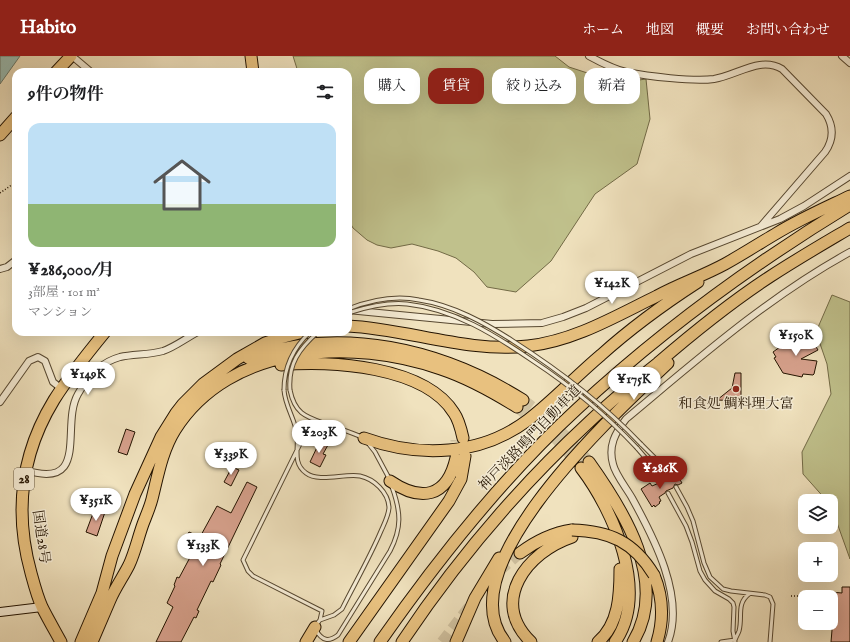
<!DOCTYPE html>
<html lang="ja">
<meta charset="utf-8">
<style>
:root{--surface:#fff;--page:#f2f2f2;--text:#202124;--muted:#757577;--accent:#8f2418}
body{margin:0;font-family:"IM FELL English","Noto Serif JP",serif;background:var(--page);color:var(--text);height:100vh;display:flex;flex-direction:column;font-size:15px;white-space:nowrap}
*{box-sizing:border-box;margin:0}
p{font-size:13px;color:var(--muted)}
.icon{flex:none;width:22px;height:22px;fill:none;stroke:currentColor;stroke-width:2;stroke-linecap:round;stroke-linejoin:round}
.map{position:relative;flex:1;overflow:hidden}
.details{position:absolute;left:12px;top:12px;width:340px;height:268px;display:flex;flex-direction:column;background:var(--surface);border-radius:12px;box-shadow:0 4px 16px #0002}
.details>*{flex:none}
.hud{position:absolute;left:364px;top:12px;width:380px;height:36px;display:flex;gap:8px}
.controls{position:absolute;left:798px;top:438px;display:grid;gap:8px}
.controls a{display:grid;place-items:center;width:40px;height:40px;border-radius:8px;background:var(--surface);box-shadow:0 4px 16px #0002;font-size:20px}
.price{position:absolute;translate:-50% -34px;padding:0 9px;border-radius:14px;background:#fff;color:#222;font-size:13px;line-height:26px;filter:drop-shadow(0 1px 2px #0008)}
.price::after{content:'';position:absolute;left:50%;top:24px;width:12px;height:9px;margin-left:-6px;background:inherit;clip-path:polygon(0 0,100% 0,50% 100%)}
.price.on{background:var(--accent);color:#fff}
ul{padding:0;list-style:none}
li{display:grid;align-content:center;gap:8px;height:212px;padding:0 16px}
li span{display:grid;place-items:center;height:124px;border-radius:12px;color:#555}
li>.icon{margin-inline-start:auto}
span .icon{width:72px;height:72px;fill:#fffc;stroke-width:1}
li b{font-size:17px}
h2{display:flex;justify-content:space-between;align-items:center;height:48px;padding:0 16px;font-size:17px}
.pill{padding:0 14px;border-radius:12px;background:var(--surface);box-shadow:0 4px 16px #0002;font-size:14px;line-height:36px}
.pill.on{background:var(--accent);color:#fff}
header{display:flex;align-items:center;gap:24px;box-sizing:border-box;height:56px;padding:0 20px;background:var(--accent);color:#fff}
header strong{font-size:19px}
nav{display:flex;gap:22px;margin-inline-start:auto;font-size:14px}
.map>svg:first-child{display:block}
.green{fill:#c0c18c;stroke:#726a46}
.water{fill:#9abdb3;stroke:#6a796b}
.building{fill:#d8a28e;stroke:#231300}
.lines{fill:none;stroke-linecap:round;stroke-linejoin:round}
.highway-tunnel{stroke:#d1c3a2;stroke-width:11;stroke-dasharray:11 5.5;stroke-linecap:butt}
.lane-casing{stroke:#564730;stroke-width:5}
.street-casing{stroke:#564730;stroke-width:8}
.secondary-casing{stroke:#231300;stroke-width:10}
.highway-casing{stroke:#231300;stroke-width:13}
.path{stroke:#231300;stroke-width:1.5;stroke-dasharray:1 2;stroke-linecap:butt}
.lane{stroke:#f5ecd5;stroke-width:3}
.street{stroke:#f5ecd5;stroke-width:6}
.secondary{stroke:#f5ecd5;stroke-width:8}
.highway{stroke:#e8c17f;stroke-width:11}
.lane-bridge-casing{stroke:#564730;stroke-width:5;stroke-linecap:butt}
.highway-bridge-casing{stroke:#231300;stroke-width:13;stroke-linecap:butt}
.lane-bridge{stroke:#f5ecd5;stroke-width:3}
.highway-bridge{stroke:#e8c17f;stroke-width:11}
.poi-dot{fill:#8f2418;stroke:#f5ecd5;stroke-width:1.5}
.labels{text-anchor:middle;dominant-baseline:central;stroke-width:3;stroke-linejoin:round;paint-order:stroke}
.shield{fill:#f5ecd5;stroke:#625440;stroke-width:1}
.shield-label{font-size:13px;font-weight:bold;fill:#231300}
.poi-label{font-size:14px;fill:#231300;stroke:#f5ecd5}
.street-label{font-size:14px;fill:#231300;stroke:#f5ecd5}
</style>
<header>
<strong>Habito</strong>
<nav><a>ホーム</a><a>地図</a><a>概要</a><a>お問い合わせ</a></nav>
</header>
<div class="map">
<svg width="850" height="586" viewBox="0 0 850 586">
<rect width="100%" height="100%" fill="#f0e2be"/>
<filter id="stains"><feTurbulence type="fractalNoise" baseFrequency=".005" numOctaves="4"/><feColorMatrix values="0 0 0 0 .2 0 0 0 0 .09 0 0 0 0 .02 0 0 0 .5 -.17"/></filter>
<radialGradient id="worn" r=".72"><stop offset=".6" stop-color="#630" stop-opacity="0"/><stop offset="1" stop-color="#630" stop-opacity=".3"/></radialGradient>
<path class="green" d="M293,0h262l14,11 49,16 28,-4 4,40 -13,45 -42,30 -44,67 -35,31 -29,-5 -13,-15 -18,-14 -18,-7 -26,-7 -21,4 -14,-3 -10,-5 -14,-12 -5,-9v-147h-50z
M832,239l18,7v257l-19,-53v-5h-4l-24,-27 -1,-22 29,-58 -4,-30 -11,-32z"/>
<path class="water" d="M0,0h20l-20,28z"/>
<path class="building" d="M808,278l10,16 -17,9 16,2 -3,13 -1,1 -10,-1 -1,3 -19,-4 -9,-15 2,-1 -3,-5 7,-5 -1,-2 14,-7 1,2 5,-3 2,3z
M735,317h6v28l-24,-1 15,-12z
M126,373l9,3 -8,23 -9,-3z
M320,385l8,4 -5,9 3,1 -6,12 -10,-5z
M232,411l7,3 -8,16 -7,-4z
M676,417l6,10 -4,2 -3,-1 -2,4 -7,3 -1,2 -6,4 2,4 -2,1 1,1 -5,4 -1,-2 -2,2 -11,-18 9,-6 2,3 7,-3 3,1 2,-4 3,-2 3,1 2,-4z
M247,426l10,5 -37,77 1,1 -8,17 -2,-1 -14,29 2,1 -3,7 -2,-1 -13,25h-25l17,-35 -6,-4 8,-17 -1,-1 3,-8 2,1 16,-30 -12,-6 6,-10 11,5 17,-31 14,7z
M95,452l10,4 -8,24 -11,-4z
M842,531h8v55h-19l3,-36h-3v-14l11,1z"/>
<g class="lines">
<path class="highway-tunnel" d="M523,344c25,18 46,38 66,62
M517,351l40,33 24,28
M456,402v-18
M499,515l21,-18
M442,586l27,-35"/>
<g class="lane-casing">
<path id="lane" d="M284,334c1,16 11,29 13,44 2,14 -5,29 9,39 13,10 39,0 54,3 14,3 28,16 29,31 0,8 -5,17 -8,24 -11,26 -26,52 -39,78l-8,6 -14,5 -4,5
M290,334c5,25 17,27 39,35
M368,387l7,9 15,28
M641,388l18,18 10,14
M637,392l12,14 12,19
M676,431l11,20 6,14 11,42 6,14 13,12 8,2 34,4 5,2 3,7 -3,38
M668,437l18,33 6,16 8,29 5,9 10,11 14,8 4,4 1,4 -1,24 2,11
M320,564l2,-9 -4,-2 -65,-33 -5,-5 -5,-11 59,-120c14,-25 38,-11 60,-3
M316,574c6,11 13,12 22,5l52,-84c12,-23 11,-39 2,-64
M735,584c1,-3 3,-6 4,-9 4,-14 -3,-27 10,-37
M721,586l14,-2"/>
</g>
<g class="street-casing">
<path id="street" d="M72,0l19,16
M589,0c11,6 24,13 37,16 21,4 67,10 88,7 24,-4 46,-23 68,-10l44,45c8,13 8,25 -1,38l-64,74
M842,0l8,7
M0,213l7,-2 9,-7
M348,254l144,14 50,-1 21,-6 23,-9 105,-54 89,-35 24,-13 46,-30
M0,346l29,-41 9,-4 7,4 8,21 9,7
M25,414c66,21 35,-45 53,-76 9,-16 23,-32 42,-37 14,-3 29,-2 43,-6 12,-4 23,-13 35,-19
M668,586c17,-45 -14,-104 -36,-144 -5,-9 -17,-24 -19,-34 -5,-18 2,-31 13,-45 72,-60 142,-122 224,-167"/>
</g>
<g class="secondary-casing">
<path id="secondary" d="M0,556l42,-5"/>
</g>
<g class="highway-casing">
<path id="highway" d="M251,0l2,16
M56,16l15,-16
M0,79l16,-18
M348,270c60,3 119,27 180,20 46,-5 88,-30 129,-50 22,-12 46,-20 68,-32 18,-10 35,-21 52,-31 23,-14 48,-25 73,-37
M248,302c93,-33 194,-9 275,42
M281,309c49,-5 144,1 173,48 5,7 7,16 9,25
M364,382c55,20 116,18 164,-18 26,-20 48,-44 73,-65 30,-27 63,-51 97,-73
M589,406c35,49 80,120 44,180
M581,412c32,42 69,124 34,174
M390,425c31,21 57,17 66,-23
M520,497c16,-12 32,-20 52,-23
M654,519c9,22 10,44 3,67
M61,586c-6,-11 -13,-23 -19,-35 -5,-11 -8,-23 -11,-34 -17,-61 -10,-119 23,-173 15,-24 33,-46 51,-68
M81,586l21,-49 10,-37 23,-62 26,-57 15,-24 7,-9 20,-20 34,-25 28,-16 15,-5 23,-6
M92,586c6,-14 12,-28 18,-42 5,-12 13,-23 19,-35 6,-13 9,-27 14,-41 3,-8 7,-17 9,-25 6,-24 10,-48 23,-69 55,-87 178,-92 266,-61 27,9 52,23 76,38
M306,586l9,-15
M349,586l100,-141 12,-22 4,-23
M380,586c58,-83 122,-164 197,-233 84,-78 176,-145 273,-204
M402,586c52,-78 117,-155 186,-219 22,-21 46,-41 70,-60 36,-31 73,-61 113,-87 26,-17 52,-32 79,-48
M456,586l19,-44 24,-40
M505,586c-60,-76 113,-231 163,-279
M531,586c-42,-41 -4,-90 41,-105
M598,586c21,-18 22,-47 22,-73"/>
</g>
<path class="path" d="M0,137l16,-11
M791,540h19"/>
<use href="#lane" class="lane"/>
<use href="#street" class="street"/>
<use href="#secondary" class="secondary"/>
<use href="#highway" class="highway"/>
<g class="lane-bridge-casing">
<path id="lane-bridge" d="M348,253c23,-9 47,-14 71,-9 34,5 66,23 94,41 47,30 90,63 128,103
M348,257c19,-6 39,-11 59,-9 47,5 88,31 126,57 38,25 73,54 104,87
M284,334c0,-23 9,-42 26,-58
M290,334c-2,-26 9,-41 28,-58"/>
</g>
<g class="highway-bridge-casing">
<path id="highway-bridge" d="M572,474c38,1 62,12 82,45"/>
</g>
<use href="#lane-bridge" class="lane-bridge"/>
<use href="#highway-bridge" class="highway-bridge"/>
</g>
<circle class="poi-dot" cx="736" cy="333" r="4"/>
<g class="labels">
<rect class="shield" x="14" y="412" width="20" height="22" rx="3"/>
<g class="shield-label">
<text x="24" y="423">28</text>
</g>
<g class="poi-label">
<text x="736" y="348">和食処 鯛料理大富</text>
</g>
<g class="street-label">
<text transform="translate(530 382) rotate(-46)">神戸淡路鳴門自動車道</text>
<text transform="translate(41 481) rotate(82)">国道28号</text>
</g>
</g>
<rect width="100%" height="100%" filter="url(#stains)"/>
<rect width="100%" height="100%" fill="url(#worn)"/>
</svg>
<div class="controls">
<a><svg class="icon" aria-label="layers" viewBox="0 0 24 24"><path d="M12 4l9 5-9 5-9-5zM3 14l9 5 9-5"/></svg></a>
<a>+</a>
<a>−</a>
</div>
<b class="price" style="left:612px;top:249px">¥142K</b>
<b class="price" style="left:796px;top:301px">¥150K</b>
<b class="price" style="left:88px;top:340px">¥149K</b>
<b class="price" style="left:634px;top:345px">¥175K</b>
<b class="price" style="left:319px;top:398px">¥203K</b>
<b class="price" style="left:231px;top:420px">¥339K</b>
<b class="price on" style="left:660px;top:434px">¥286K</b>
<b class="price" style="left:96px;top:466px">¥351K</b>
<b class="price" style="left:203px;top:511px">¥133K</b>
<div class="hud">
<a class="pill">購入</a>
<a class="pill on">賃貸</a>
<a class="pill">絞り込み</a>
<a class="pill">新着</a>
</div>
<section class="details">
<h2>9件の物件<svg class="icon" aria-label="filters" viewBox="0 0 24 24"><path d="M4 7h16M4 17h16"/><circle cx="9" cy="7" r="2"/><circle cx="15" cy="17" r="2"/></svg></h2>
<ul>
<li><span style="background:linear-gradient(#bfe0f5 65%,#8fb573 0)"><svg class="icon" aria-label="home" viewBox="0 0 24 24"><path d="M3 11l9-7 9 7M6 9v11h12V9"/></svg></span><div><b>¥286,000/月</b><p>3部屋 · 101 m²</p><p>マンション</p></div></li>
</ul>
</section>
</div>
